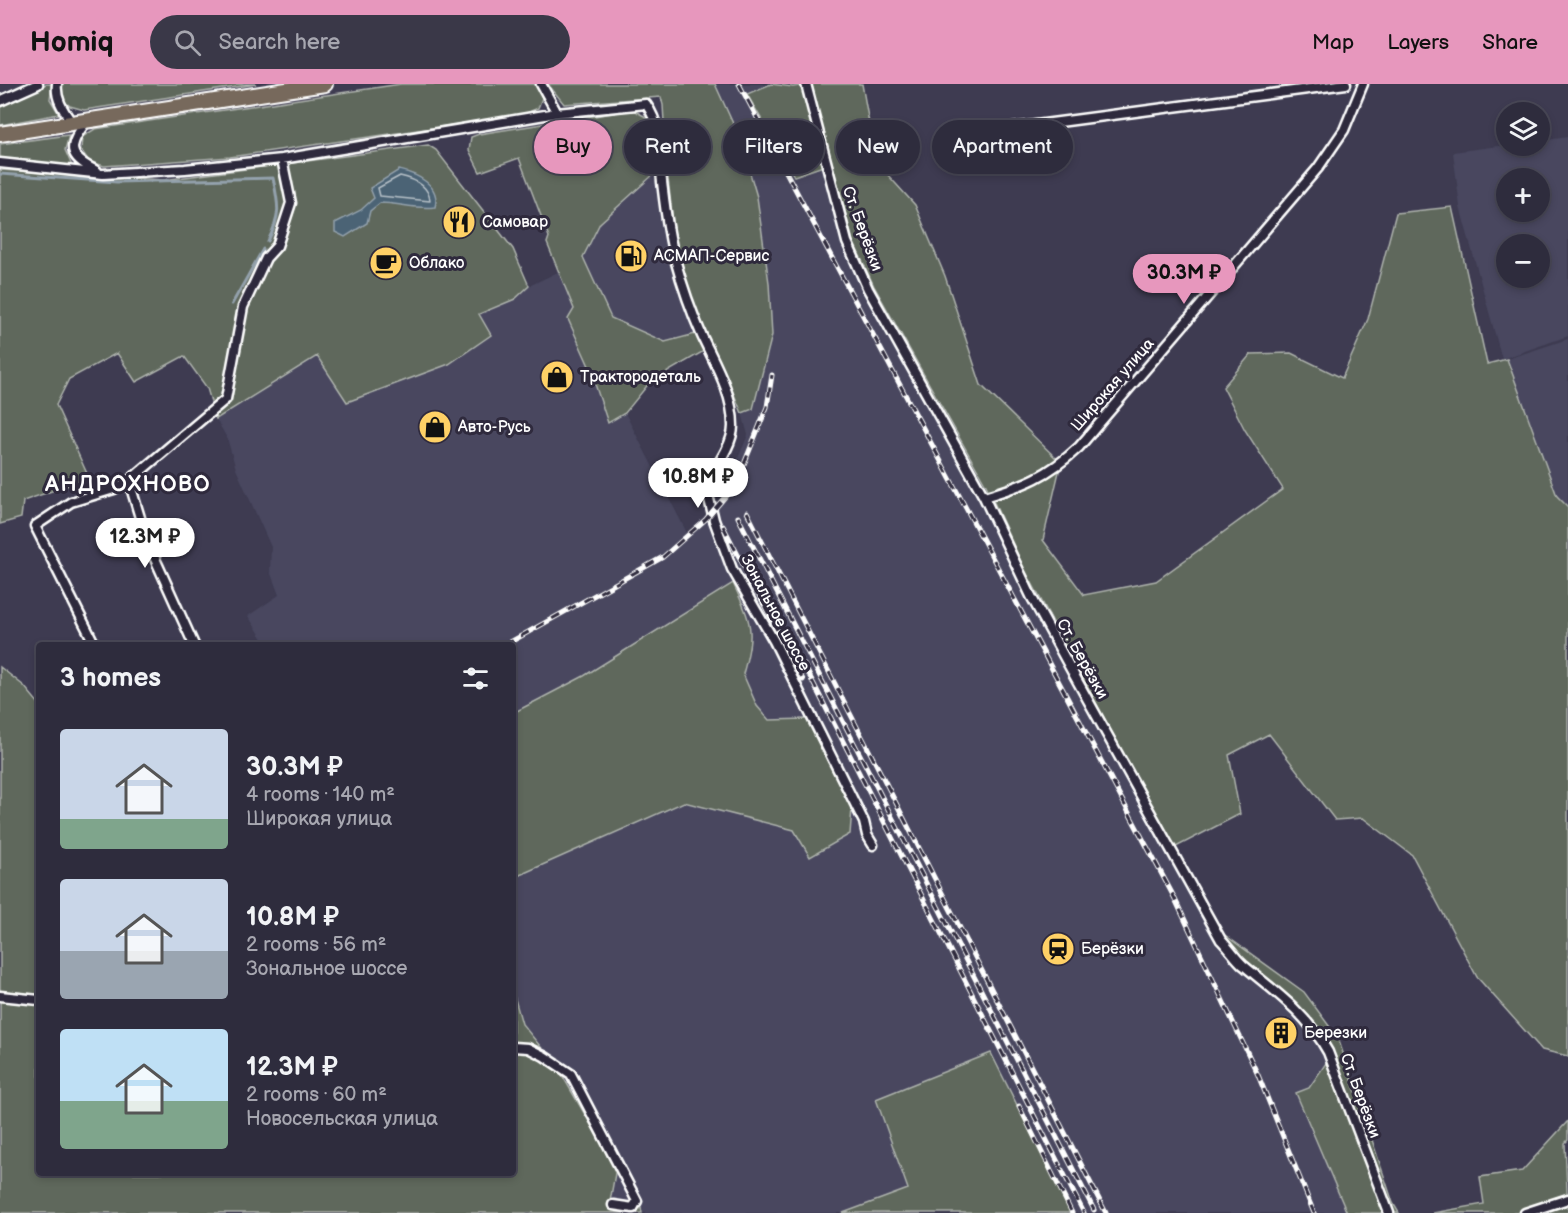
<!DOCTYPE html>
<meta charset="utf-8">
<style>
:root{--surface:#2e2c3d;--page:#3a3848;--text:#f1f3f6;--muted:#a7a7b0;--line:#494857;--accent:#e797bd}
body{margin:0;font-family:"Balsamiq Sans",sans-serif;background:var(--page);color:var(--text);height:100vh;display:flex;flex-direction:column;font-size:22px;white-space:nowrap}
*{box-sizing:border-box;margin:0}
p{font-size:20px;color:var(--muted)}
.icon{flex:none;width:33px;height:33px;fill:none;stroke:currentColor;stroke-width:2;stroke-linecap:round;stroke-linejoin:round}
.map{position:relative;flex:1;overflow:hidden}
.sheet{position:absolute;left:36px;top:558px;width:480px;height:534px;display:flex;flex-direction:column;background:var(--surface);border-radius:6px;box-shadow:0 3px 9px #0003,0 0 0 2px var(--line)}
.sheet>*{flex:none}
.hud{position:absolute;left:534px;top:36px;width:570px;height:54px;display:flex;gap:12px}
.fabs{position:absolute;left:1496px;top:18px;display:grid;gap:12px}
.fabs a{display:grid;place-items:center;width:54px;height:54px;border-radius:50%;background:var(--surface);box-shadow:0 3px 9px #0003,0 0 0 2px var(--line);font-size:30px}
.price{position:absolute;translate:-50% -51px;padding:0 14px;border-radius:21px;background:#fff;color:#222;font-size:20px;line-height:39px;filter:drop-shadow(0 2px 3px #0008)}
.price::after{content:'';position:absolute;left:50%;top:36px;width:18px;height:14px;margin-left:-9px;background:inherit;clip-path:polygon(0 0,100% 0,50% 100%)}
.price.on{background:var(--accent);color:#111}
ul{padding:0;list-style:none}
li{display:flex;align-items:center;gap:18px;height:150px;padding:0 24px}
li span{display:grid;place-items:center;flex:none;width:168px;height:120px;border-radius:6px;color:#555}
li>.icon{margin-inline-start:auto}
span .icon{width:72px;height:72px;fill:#fffc;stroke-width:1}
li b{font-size:26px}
h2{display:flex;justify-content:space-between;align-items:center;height:72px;padding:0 24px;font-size:26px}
.chip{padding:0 21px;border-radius:27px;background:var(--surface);box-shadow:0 3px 9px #0003,0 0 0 2px var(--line);font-size:21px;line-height:54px}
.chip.on{background:var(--accent);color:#111}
header{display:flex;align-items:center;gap:36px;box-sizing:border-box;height:84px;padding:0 30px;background:var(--accent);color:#111}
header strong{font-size:28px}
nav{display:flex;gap:33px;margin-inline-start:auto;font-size:21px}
.search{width:420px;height:54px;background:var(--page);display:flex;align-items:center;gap:15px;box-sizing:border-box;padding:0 21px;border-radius:33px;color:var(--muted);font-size:22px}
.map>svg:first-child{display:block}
.built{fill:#48475f;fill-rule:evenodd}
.green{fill:#5e675b;stroke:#aeb3ad;stroke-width:1.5}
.water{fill:#4b6375;stroke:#93a1ac;stroke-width:1.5}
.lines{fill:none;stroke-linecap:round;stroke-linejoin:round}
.shore{stroke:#b7c1c8;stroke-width:1.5}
.stream{stroke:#93a1ac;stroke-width:3}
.minor-casing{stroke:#fff;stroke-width:13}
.trunk-casing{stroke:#fff;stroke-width:18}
.minor{stroke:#2f2a3d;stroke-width:8}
.trunk{stroke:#77695c;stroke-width:14}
.rail-casing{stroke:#fff;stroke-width:5}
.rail{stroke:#2f2a3d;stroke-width:3;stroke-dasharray:9;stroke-linecap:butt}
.labels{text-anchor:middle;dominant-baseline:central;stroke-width:6;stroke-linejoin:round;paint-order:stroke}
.poi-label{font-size:16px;fill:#fff;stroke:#2f2a3d;text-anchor:start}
.street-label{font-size:16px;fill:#fff;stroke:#2f2a3d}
.district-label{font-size:22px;font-weight:bold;letter-spacing:1.5px;fill:#fff;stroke:#2f2a3d}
</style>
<header>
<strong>Homiq</strong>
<div class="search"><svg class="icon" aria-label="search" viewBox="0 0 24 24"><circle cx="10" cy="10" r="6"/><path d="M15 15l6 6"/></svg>Search here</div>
<nav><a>Map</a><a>Layers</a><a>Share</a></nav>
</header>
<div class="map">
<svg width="1568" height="1129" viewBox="0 0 1568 1129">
<rect width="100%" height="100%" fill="#3e3b51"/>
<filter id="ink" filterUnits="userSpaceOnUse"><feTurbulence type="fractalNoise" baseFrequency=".0167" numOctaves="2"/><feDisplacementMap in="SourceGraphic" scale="12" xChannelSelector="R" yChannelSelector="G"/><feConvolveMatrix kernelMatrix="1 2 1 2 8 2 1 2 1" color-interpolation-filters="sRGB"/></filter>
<g filter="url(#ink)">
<path class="built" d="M715,0h48l2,2 -18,9 69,75 16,-8 21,79 21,45 112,199 188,363 48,85 21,27 50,40 18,19 22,35 -24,34 -13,5 51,120h-276l-80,-160 -115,46 32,90 -65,24h-201l-1,-5h-32l-51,-140 -36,-44 -9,-32v-114l171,-76 110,28 56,4 2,-26 -46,-89 -37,1 -12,-14 -14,-32 7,-25 -166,27 -71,37v-68h-246l-19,-29 31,-21 -9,-24 1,-24 -35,-78 -9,-31 -11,-19 102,-63 96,20 35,-12 30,-50 36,-15 14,-13 29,-14 16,37 -6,10 21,47 19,56 17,-9 62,120 27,-25 7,-10 27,-63 -6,-22 11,-4 19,-74 -3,-50 -12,-88 -17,-58z
M1568,53v199l-66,23 -42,-152 -7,-55 53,-7 33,1v-5zM1539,94v34h-33v-34zM1506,160h33v34h-33z
M667,86l10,86 26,76 -38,10 -54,-24 -28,-61 17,-34 54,-49z
M1568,255v168l-11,-11 -50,-137z"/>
<path class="green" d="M46,0h6l-2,15 9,15 -59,11v-18z
M62,0h194l-172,26 -14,-4 -8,-7z
M401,0h136l5,14 -4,10 -16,7 -292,42 -126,9 -15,-5 -8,-11 1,-13 13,-8z
M548,0h167l25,55 17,58 12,86 3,52 -19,74 -11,4 -15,-35 -18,-30 -59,34 -25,31 -17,10 -19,-57 -21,-47 6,-10 -27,-66 2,-6 -30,-79 -39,14 -11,-22 2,-13 8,-3 154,-24 13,7 8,57 -54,49 -17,34 28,61 54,24 38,-10 -26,-76 -10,-86 -4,-65 -2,-8 -97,7z
M771,0l22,3 18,-3h51l14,78 39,43 30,71 36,109 80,78 -18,77 41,55 72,-14 127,-92 -38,-59 -22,-43 28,-33 40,-1 51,25 26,-59 28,-106 56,-6 35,157 20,-5 50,137 11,11v549l-26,-6 -65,-73 -65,-122 -49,-37 -28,2 -66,-86 -40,21 11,59 -66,34 -150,-280 -38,-83 -112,-199 -21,-45 -21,-78 -38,13 -47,-82z
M69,51l-4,15 7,16 -72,-6v-16z
M428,61l8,5 77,99 16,37 -14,13 -36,15 12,21 -42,29 -102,38 -30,-46 -101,63 -9,-31 -23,-32 -48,26 -19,-29 -48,26 -13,26 33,73 -66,23 -2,17 -21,6v-354l163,10z
M733,499c19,41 22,47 10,91l14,32 12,14 37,-1 46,89 -2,26 -40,23 -16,-27 -110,-28 -171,76v-165l71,-37z
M0,583l24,19 15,18v469h474v-181l9,32 36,44 58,100 -7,39 32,1 1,5h-642z
M1222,849l82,59 34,46 55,165 6,10h-52l-51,-120 13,-5 24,-35 -22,-34 -17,-19 -51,-40z
M991,969l80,160h-228l65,-24 -32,-90z
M1568,1037v19l-3,3 3,70h-135l51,-9 -4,-27 42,-6z"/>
<path class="water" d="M399,86c18,4 42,15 36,37 -18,3 -37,-4 -55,-4l-10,8 -3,12 -22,14 -10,-5v-9l26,-13 13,-12 -4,-10z"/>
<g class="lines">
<path class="shore" d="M400,92c14,3 29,10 30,25l-50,-5 -2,-8z"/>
<path class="stream" d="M0,90l117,8 156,-4c6,28 8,37 -5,63
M232,220l31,-55"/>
<g class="minor-casing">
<path id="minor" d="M57,0c-2,15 7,27 15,39
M541,0l16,29
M806,0l41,158 21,47 116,208 47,99 43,79 147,265c8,8 14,18 22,25 33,27 64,49 85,87l61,161
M0,17l38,-17
M87,37c-20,25 -20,36 10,50
M946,53l400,-53
M0,79l103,11 82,-5 97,-10 275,-46 89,-9c17,24 13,51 16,78 3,25 6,53 13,77 7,26 16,52 27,77 13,28 31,58 31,90 0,18 -17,42 -28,56l9,38 18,49 42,72 90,181 3,13 6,10
M129,397l18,60 47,104
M984,413c41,-12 64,-21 95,-50l239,-279 26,-38 19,-46
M95,561l-60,-119 36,-24 43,-13 15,-8 97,-82 17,-92 23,-49 11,-12 14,-43 -9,-44
M0,912l39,4
M513,963l15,1 16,8 27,18 66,127 -4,7 -20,-3
M1525,1129l43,-14"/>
</g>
<g class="trunk-casing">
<path id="trunk" d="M0,50l325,-50"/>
</g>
<use href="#minor" class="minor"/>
<use href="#trunk" class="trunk"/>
<g class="rail-casing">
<path id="rail" d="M739,0l435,813 84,178 56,138
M747,428l359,701
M738,433l356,693
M723,442l80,154
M505,561l158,-88 43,-38 30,-35 31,-77 5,-32
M804,581l280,548
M1019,1022l53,107"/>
</g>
<use href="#rail" class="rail"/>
</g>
</g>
<defs>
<g id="restaurant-disc" transform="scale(1.725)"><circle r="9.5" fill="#ffd166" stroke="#2f2a3d"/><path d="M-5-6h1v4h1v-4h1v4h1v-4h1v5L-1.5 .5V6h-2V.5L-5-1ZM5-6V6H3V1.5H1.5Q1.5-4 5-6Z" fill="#111"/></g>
<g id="fuel-disc" transform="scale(1.725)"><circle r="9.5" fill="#ffd166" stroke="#2f2a3d"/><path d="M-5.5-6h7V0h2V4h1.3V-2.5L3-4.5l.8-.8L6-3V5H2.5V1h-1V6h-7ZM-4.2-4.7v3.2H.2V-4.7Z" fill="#111"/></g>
<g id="cafe-disc" transform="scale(1.725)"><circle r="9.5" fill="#ffd166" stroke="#2f2a3d"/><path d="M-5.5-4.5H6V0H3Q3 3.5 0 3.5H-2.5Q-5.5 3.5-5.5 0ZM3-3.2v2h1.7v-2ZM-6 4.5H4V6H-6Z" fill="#111"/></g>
<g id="shop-disc" transform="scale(1.725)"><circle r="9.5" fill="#ffd166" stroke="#2f2a3d"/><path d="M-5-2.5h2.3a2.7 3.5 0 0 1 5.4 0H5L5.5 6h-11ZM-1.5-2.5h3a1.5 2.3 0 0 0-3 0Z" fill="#111"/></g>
<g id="station-disc" transform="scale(1.725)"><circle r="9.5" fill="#ffd166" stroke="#2f2a3d"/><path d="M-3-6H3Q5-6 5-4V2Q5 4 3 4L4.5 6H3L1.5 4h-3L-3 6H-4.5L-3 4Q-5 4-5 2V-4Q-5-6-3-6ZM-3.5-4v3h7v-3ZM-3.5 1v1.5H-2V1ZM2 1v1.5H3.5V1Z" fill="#111"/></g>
<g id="building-disc" transform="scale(1.725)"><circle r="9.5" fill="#ffd166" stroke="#2f2a3d"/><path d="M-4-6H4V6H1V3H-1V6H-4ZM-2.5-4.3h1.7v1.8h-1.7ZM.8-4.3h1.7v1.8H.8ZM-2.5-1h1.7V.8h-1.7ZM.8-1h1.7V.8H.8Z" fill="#111"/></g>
</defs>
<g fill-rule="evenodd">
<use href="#restaurant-disc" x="459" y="138"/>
<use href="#fuel-disc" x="631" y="172"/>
<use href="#cafe-disc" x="386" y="179"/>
<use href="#shop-disc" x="557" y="293"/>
<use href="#shop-disc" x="435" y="343"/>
<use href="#station-disc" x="1058" y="865"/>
<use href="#building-disc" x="1281" y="949"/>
</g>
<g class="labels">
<g class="poi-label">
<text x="482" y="138">Самовар</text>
<text x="654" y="172">АСМАП-Сервис</text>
<text x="409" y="179">Облако</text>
<text x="580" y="293">Трактородеталь</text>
<text x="458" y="343">Авто-Русь</text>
<text x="1081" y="865">Берёзки</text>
<text x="1304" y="949">Березки</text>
</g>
<g class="street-label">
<text transform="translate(862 145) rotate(70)">Ст. Берёзки</text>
<text transform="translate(1113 301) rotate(-49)">Широкая улица</text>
<text transform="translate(775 529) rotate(62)">Зональное шоссе</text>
<text transform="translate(1082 575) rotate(61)">Ст. Берёзки</text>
<text transform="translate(1360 1012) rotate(70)">Ст. Берёзки</text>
</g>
<g class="district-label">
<text x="128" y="400">АНДРОХНОВО</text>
</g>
</g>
</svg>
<div class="fabs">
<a><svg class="icon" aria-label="layers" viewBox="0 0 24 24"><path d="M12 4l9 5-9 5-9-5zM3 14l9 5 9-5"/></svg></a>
<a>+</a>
<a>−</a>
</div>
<b class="price on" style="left:1184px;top:221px">30.3M ₽</b>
<b class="price" style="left:698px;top:425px">10.8M ₽</b>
<b class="price" style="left:145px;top:485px">12.3M ₽</b>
<div class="hud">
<a class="chip on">Buy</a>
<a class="chip">Rent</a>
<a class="chip">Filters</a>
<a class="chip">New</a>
<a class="chip">Apartment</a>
</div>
<section class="sheet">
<h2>3 homes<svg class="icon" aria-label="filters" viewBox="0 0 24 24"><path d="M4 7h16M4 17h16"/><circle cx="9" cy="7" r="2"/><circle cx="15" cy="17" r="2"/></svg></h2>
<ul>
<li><span style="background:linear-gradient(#c9d6e8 75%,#7fa58c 0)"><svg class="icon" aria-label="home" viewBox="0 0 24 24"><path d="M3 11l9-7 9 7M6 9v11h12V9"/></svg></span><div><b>30.3M ₽</b><p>4 rooms · 140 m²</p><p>Широкая улица</p></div></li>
<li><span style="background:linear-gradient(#c9d6e8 60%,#9aa5b1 0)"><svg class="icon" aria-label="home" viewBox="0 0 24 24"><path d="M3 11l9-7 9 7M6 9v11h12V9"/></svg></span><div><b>10.8M ₽</b><p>2 rooms · 56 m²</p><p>Зональное шоссе</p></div></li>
<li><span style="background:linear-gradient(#bfe0f5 60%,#7fa58c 0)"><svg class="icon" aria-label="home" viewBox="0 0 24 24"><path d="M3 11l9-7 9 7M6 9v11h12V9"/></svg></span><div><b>12.3M ₽</b><p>2 rooms · 60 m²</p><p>Новосельская улица</p></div></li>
</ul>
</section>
</div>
